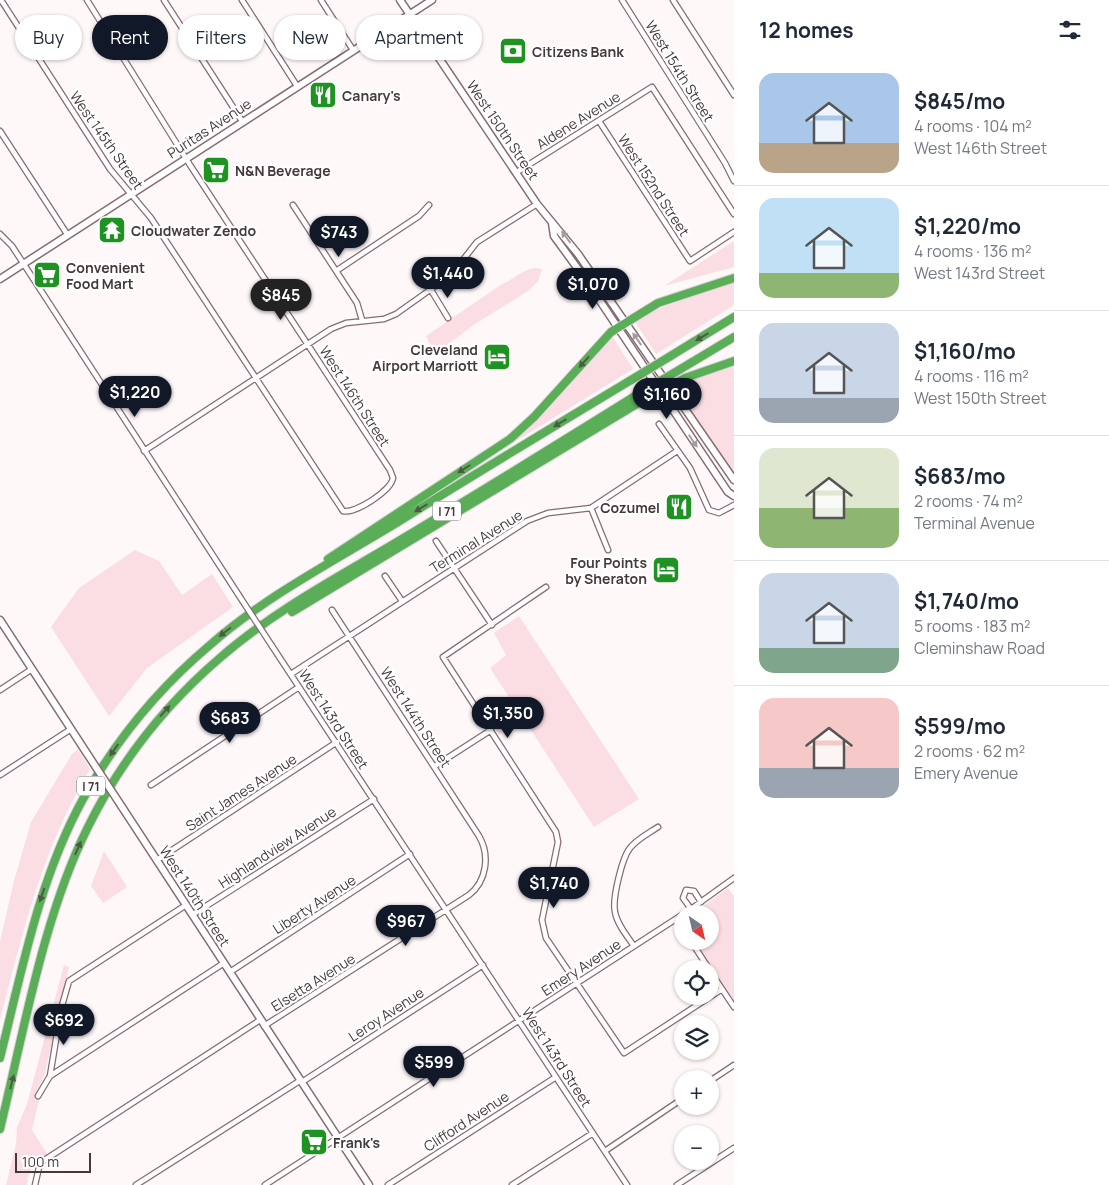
<!DOCTYPE html>
<meta charset="utf-8">
<style>
:root{--surface:#fff;--page:#f2f2f3;--text:#1f2937;--muted:#747a83;--line:#e0e1e3;--accent:#111827}
body{margin:0;font-family:Manrope,sans-serif;background:var(--page);color:var(--text);height:100vh;display:flex;flex-direction:column;font-size:19px;white-space:nowrap}
*{box-sizing:border-box;margin:0}
p{font-size:16px;color:var(--muted)}
.icon{flex:none;width:28px;height:28px;fill:none;stroke:currentColor;stroke-width:2;stroke-linecap:round;stroke-linejoin:round}
.map{position:relative;flex:1;overflow:hidden}
.details{display:flex;flex-direction:column;background:var(--surface);width:375px}
.details>*{flex:none}
.banner{position:absolute;left:15px;top:15px;width:475px;height:45px;display:flex;gap:10px}
.needle{width:32px;rotate:146deg}
.fabs{position:absolute;left:674px;top:905px;display:grid;gap:10px}
.fabs a{display:grid;place-items:center;width:45px;height:45px;border-radius:50%;background:var(--surface);box-shadow:0 1px 4px #0004;font-size:25px}
.scale{position:absolute;left:15px;bottom:12px;width:76px;box-sizing:border-box;padding-left:5px;border:2px solid #44393b;border-top:0;font-size:14px;line-height:18px;white-space:nowrap;color:#44393b;-webkit-text-stroke:4px #fff;paint-order:stroke}
.price{position:absolute;translate:-50% -42px;padding:0 11px;border-radius:18px;background:var(--accent);color:#fff;font-size:16px;line-height:32px;filter:drop-shadow(0 1px 2px #0008)}
.price::after{content:'';position:absolute;left:50%;top:30px;width:15px;height:11px;margin-left:-8px;background:inherit;clip-path:polygon(0 0,100% 0,50% 100%)}
.price.selected{background:#222;color:#fff}
ul{padding:0;list-style:none}
li{display:flex;align-items:center;gap:15px;height:125px;padding:0 25px}
li+li{border-top:1px solid var(--line)}
li span{display:grid;place-items:center;flex:none;width:140px;height:100px;border-radius:15px;color:#555}
li>.icon{margin-inline-start:auto}
span .icon{width:60px;height:60px;fill:#fffc;stroke-width:1}
li b{font-size:21px}
h2{display:flex;justify-content:space-between;align-items:center;height:60px;padding:0 25px;font-size:21px}
.chip{padding:0 18px;border-radius:22px;background:var(--surface);box-shadow:0 1px 4px #0004;font-size:18px;line-height:45px}
.chip.selected{background:var(--accent);color:#fff}
main{display:flex;flex:1;min-height:0}
.map>svg:first-child{display:block}
.green{fill:#fadee4}
.lines{fill:none;stroke-linecap:round;stroke-linejoin:round}
.street-casing{stroke:#866c72;stroke-width:7}
.secondary-casing{stroke:#866c72;stroke-width:9}
.highway-casing{stroke:#d6d3d4;stroke-width:10}
.street{stroke:#fff;stroke-width:4.5}
.secondary{stroke:#fff;stroke-width:6}
.highway{stroke:#5bae58;stroke-width:8}
.street-bridge-casing{stroke:#866c72;stroke-width:7;stroke-linecap:butt}
.secondary-bridge-casing{stroke:#866c72;stroke-width:9;stroke-linecap:butt}
.highway-bridge-casing{stroke:#d6d3d4;stroke-width:10;stroke-linecap:butt}
.street-bridge{stroke:#fff;stroke-width:4.5}
.secondary-bridge{stroke:#fff;stroke-width:6}
.highway-bridge{stroke:#5bae58;stroke-width:8}
.oneway{fill:#a29c9d}
.oneway2{fill:#4b5c44}
.labels{text-anchor:middle;dominant-baseline:central;stroke-width:4.5;stroke-linejoin:round;paint-order:stroke}
.shield{fill:#fff;stroke:#7c7476;stroke-width:1}
.shield-label{font-size:12px;font-weight:bold;fill:#44393b}
.poi-label{font-size:14px;font-weight:bold;fill:#44393b;stroke:#fff;text-anchor:start}
.street-label{font-size:14px;fill:#44393b;stroke:#fff}
</style>
<main>
<div class="map">
<svg width="734" height="1185" viewBox="0 0 734 1185">
<rect width="100%" height="100%" fill="#fef8f9"/>
<path class="green" d="M734,241v26l-70,19z
M535,268l7,1 -4,12 -10,10 -53,33 -32,24 -7,-1 -7,-4 -3,-7 76,-52c12,-5 20,-14 33,-16z
M734,282v23l-78,49 -21,-32 17,-11z
M612,336l21,33 -122,75 -1,-2z
M734,364v112l-59,-88 17,-9z
M135,550l24,11 23,34 30,-21 21,33 -86,61 -38,48 -58,-89 28,-39z
M519,616l120,183 -45,28 -69,-106 -26,14 -9,-14 24,-16 -24,-37 16,-13 -12,-22z
M78,749l12,20c-48,80 -67,162 -90,251v-79l14,-60 17,-59 41,-68z
M104,851l23,36 -24,16 -12,-17z
M728,888l6,8v105l-39,-60h15v-27h-18z
M64,965l5,2 -24,106 -11,24 5,3 -7,30 16,25c-14,9 -19,14 -21,30h-21l10,-41 1,-17 10,-23z"/>
<g class="lines">
<g class="street-casing">
<path id="street" d="M1,0l109,169 41,49 192,293c12,3 48,-20 50,-33l-3,-8 -200,-305 -103,-165
M164,0l78,121
M242,0l55,86
M321,0l32,50
M622,0l103,163 9,18
M673,0l61,95
M599,121l91,140 44,-29
M0,131l67,103
M517,172l135,-85 82,127
M293,205l64,98 5,17
M0,234l12,12 226,348
M336,271l83,-55 10,-11
M431,290l17,28
M659,424l31,44 19,42 10,3 15,-8
M144,451l187,-122 15,-6 38,-4 12,-5 55,-39 26,-33 60,-38
M591,508l17,42
M436,541l56,84
M385,576l17,25
M546,587l-103,70 113,175 2,10 -16,78 4,18 78,115 98,-64
M272,646l355,539
M291,674l236,-153 21,-8 43,-5 86,-57
M0,690l32,-21
M435,766l56,-36
M0,775l71,-46
M151,785l148,-98
M157,860l180,-118
M691,909l-8,-11 3,-8 8,1 7,11
M684,914l50,-36
M192,915l182,-116
M677,919l5,9
M691,941l18,28
M634,946c-7,-10 -17,-22 -19,-34 -3,-13 7,-54 15,-64 7,-9 19,-15 28,-21
M710,971l24,36
M230,972l180,-118
M264,1026l205,-131c18,-14 21,-40 10,-59l-147,-226
M50,1076l174,-113
M710,1081l24,-16
M302,1082l181,-117
M38,1096l12,-20 11,-67 8,-28 117,-76
M605,1151l77,-52
M35,1185l5,-22 220,-143
M136,1185l165,-105
M265,1185l417,-270
M388,1185l168,-108
M512,1185l81,-52
M677,1185l57,-37"/>
</g>
<g class="secondary-casing">
<path id="secondary" d="M400,0l137,204 41,50 156,226
M552,223l2,13 32,44 142,212 6,4
M0,279l432,-279
M0,620l86,132
M122,807l247,378"/>
</g>
<g class="highway-casing">
<path id="highway" d="M669,357l65,-40
M679,370l55,-33
M685,378l49,-17
M328,559l182,-120 24,-22 77,-85 47,-29 76,-25
M292,612l353,-213
M0,1058c22,-88 39,-179 83,-259 33,-59 76,-111 127,-154 56,-49 124,-84 188,-123 77,-48 155,-95 233,-142
M0,1129c24,-98 43,-212 88,-302 32,-65 78,-123 133,-170 55,-48 123,-83 186,-121 78,-47 156,-95 233,-143"/>
</g>
<use href="#street" class="street"/>
<use href="#secondary" class="secondary"/>
<use href="#highway" class="highway"/>
<g class="street-bridge-casing">
<path id="street-bridge" d="M238,594l34,52"/>
</g>
<g class="secondary-bridge-casing">
<path id="secondary-bridge" d="M86,752l36,55"/>
</g>
<g class="highway-bridge-casing">
<path id="highway-bridge" d="M631,380l38,-23
M640,393l39,-23
M645,399l40,-21"/>
</g>
<use href="#street-bridge" class="street-bridge"/>
<use href="#secondary-bridge" class="secondary-bridge"/>
<use href="#highway-bridge" class="highway-bridge"/>
</g>
<defs><path id="oneway-solid" d="M-6-.8H1V-3.2L6.5 0L1 3.2V.8H-6Z" transform="scale(1.25)"/></defs>
<g class="oneway">
<use href="#oneway-solid" transform="translate(566 237) rotate(-127)"/>
<use href="#oneway-solid" transform="translate(637 339) rotate(-125)"/>
<use href="#oneway-solid" transform="translate(693 441) rotate(56)"/>
</g>
<g class="oneway2">
<use href="#oneway-solid" transform="translate(702 337) rotate(149)"/>
<use href="#oneway-solid" transform="translate(584 362) rotate(132)"/>
<use href="#oneway-solid" transform="translate(560 423) rotate(149)"/>
<use href="#oneway-solid" transform="translate(464 469) rotate(148)"/>
<use href="#oneway-solid" transform="translate(421 508) rotate(149)"/>
<use href="#oneway-solid" transform="translate(225 632) rotate(143)"/>
<use href="#oneway-solid" transform="translate(165 711) rotate(-48)"/>
<use href="#oneway-solid" transform="translate(114 750) rotate(125)"/>
<use href="#oneway-solid" transform="translate(78 848) rotate(-66)"/>
<use href="#oneway-solid" transform="translate(42 895) rotate(109)"/>
<use href="#oneway-solid" transform="translate(12 1082) rotate(-76)"/>
</g>
<defs>
<g id="bank-square" transform="scale(1.4375)"><rect x="-9" y="-9" width="18" height="18" rx="4" fill="#1e9321" stroke="#fff"/><path d="M-6-4H6V4H-6ZM0-2.3a2.3 2.3 0 1 0 0 4.6a2.3 2.3 0 1 0 0-4.6Z" fill="#fff"/></g>
<g id="restaurant-square" transform="scale(1.4375)"><rect x="-9" y="-9" width="18" height="18" rx="4" fill="#1e9321" stroke="#fff"/><path d="M-5-6h1v4h1v-4h1v4h1v-4h1v5L-1.5 .5V6h-2V.5L-5-1ZM5-6V6H3V1.5H1.5Q1.5-4 5-6Z" fill="#fff"/></g>
<g id="supermarket-square" transform="scale(1.4375)"><rect x="-9" y="-9" width="18" height="18" rx="4" fill="#1e9321" stroke="#fff"/><path d="M-6-5.5h2.5l.6 2H6L4.5 2H-2.5L-4.4-4H-6ZM-1.5 3.2a1.3 1.3 0 1 0 .1 0ZM3 3.2a1.3 1.3 0 1 0 .1 0Z" fill="#fff"/></g>
<g id="temple-square" transform="scale(1.4375)"><rect x="-9" y="-9" width="18" height="18" rx="4" fill="#1e9321" stroke="#fff"/><path d="M0-6L5-2H3V0L6.5 2.5H4V6H1.5V3h-3V6H-4V2.5H-6.5L-3 0V-2H-5Z" fill="#fff"/></g>
<g id="hotel-square" transform="scale(1.4375)"><rect x="-9" y="-9" width="18" height="18" rx="4" fill="#1e9321" stroke="#fff"/><path d="M-6-4.5h1.5V1H6V5H4.5V3h-9V5H-6ZM-4 0a1.8 1.8 0 1 1 3.6 0ZM.5 0V-2.5h3Q6-2.5 6 0Z" fill="#fff"/></g>
</defs>
<g fill-rule="evenodd">
<use href="#bank-square" x="513" y="51"/>
<use href="#restaurant-square" x="323" y="95"/>
<use href="#supermarket-square" x="216" y="170"/>
<use href="#temple-square" x="112" y="230"/>
<use href="#supermarket-square" x="47" y="275"/>
<use href="#hotel-square" x="497" y="357"/>
<use href="#restaurant-square" x="679" y="507"/>
<use href="#hotel-square" x="666" y="570"/>
<use href="#supermarket-square" x="314" y="1142"/>
</g>
<g class="labels">
<g class="shield">
<rect x="433" y="501.5" width="28" height="19" rx="4"/>
<rect x="77" y="776.5" width="28" height="19" rx="4"/>
</g>
<g class="shield-label">
<text x="447" y="511">I 71</text>
<text x="91" y="786">I 71</text>
</g>
<g class="poi-label">
<text x="532" y="51">Citizens Bank</text>
<text x="342" y="95">Canary's</text>
<text x="235" y="170">N&amp;N Beverage</text>
<text x="131" y="230">Cloudwater Zendo</text>
<text x="66" y="267">Convenient<tspan x="66" dy="16">Food Mart</tspan></text>
<text x="478" y="349" text-anchor="end">Cleveland<tspan x="478" dy="16">Airport Marriott</tspan></text>
<text x="660" y="507" text-anchor="end">Cozumel</text>
<text x="647" y="562" text-anchor="end">Four Points<tspan x="647" dy="16">by Sheraton</tspan></text>
<text x="333" y="1142">Frank's</text>
</g>
<g class="street-label">
<text transform="translate(680 71) rotate(58)">West 154th Street</text>
<text transform="translate(578 120) rotate(-32)">Aldene Avenue</text>
<text transform="translate(209 128) rotate(-33)">Puritas Avenue</text>
<text transform="translate(503 130) rotate(56)">West 150th Street</text>
<text transform="translate(107 140) rotate(55)">West 145th Street</text>
<text transform="translate(654 185) rotate(57)">West 152nd Street</text>
<text transform="translate(355 396) rotate(57)">West 146th Street</text>
<text transform="translate(476 541) rotate(-32)">Terminal Avenue</text>
<text transform="translate(416 717) rotate(57)">West 144th Street</text>
<text transform="translate(334 719) rotate(57)">West 143rd Street</text>
<text transform="translate(241 792) rotate(-33)">Saint James Avenue</text>
<text transform="translate(277 847) rotate(-33)">Highlandview Avenue</text>
<text transform="translate(195 896) rotate(57)">West 140th Street</text>
<text transform="translate(314 904) rotate(-33)">Liberty Avenue</text>
<text transform="translate(581 967) rotate(-33)">Emery Avenue</text>
<text transform="translate(313 982) rotate(-32)">Elsetta Avenue</text>
<text transform="translate(386 1014) rotate(-33)">Leroy Avenue</text>
<text transform="translate(557 1057) rotate(57)">West 143rd Street</text>
<text transform="translate(466 1121) rotate(-33)">Clifford Avenue</text>
</g>
</g>
</svg>
<div class="fabs">
<a><svg class="needle" viewBox="-14 -14 28 28"><path d="M0-13l5 13h-10z" fill="#e53935"/><path d="M0 13l5-13h-10z" fill="#747a83"/></svg></a>
<a><svg class="icon" aria-label="locate" viewBox="0 0 24 24"><circle cx="12" cy="12" r="6"/><path d="M12 2v4M12 18v4M2 12h4M18 12h4"/></svg></a>
<a><svg class="icon" aria-label="layers" viewBox="0 0 24 24"><path d="M12 4l9 5-9 5-9-5zM3 14l9 5 9-5"/></svg></a>
<a>+</a>
<a>−</a>
</div>
<div class="scale">100 m</div>
<b class="price" style="left:339px;top:258px">$743</b>
<b class="price" style="left:448px;top:299px">$1,440</b>
<b class="price" style="left:593px;top:310px">$1,070</b>
<b class="price selected" style="left:281px;top:321px">$845</b>
<b class="price" style="left:135px;top:418px">$1,220</b>
<b class="price" style="left:667px;top:420px">$1,160</b>
<b class="price" style="left:508px;top:739px">$1,350</b>
<b class="price" style="left:230px;top:744px">$683</b>
<b class="price" style="left:554px;top:909px">$1,740</b>
<b class="price" style="left:406px;top:947px">$967</b>
<b class="price" style="left:64px;top:1046px">$692</b>
<b class="price" style="left:434px;top:1088px">$599</b>
<div class="banner">
<a class="chip">Buy</a>
<a class="chip selected">Rent</a>
<a class="chip">Filters</a>
<a class="chip">New</a>
<a class="chip">Apartment</a>
</div>
</div>
<section class="details">
<h2>12 homes<svg class="icon" aria-label="filters" viewBox="0 0 24 24"><path d="M4 7h16M4 17h16"/><circle cx="9" cy="7" r="2"/><circle cx="15" cy="17" r="2"/></svg></h2>
<ul>
<li><span style="background:linear-gradient(#a9c7e8 70%,#b9a48a 0)"><svg class="icon" aria-label="home" viewBox="0 0 24 24"><path d="M3 11l9-7 9 7M6 9v11h12V9"/></svg></span><div><b>$845/mo</b><p>4 rooms · 104 m²</p><p>West 146th Street</p></div></li>
<li><span style="background:linear-gradient(#bfe0f5 75%,#8fb573 0)"><svg class="icon" aria-label="home" viewBox="0 0 24 24"><path d="M3 11l9-7 9 7M6 9v11h12V9"/></svg></span><div><b>$1,220/mo</b><p>4 rooms · 136 m²</p><p>West 143rd Street</p></div></li>
<li><span style="background:linear-gradient(#c9d6e8 75%,#9aa5b1 0)"><svg class="icon" aria-label="home" viewBox="0 0 24 24"><path d="M3 11l9-7 9 7M6 9v11h12V9"/></svg></span><div><b>$1,160/mo</b><p>4 rooms · 116 m²</p><p>West 150th Street</p></div></li>
<li><span style="background:linear-gradient(#dfe7d0 60%,#8fb573 0)"><svg class="icon" aria-label="home" viewBox="0 0 24 24"><path d="M3 11l9-7 9 7M6 9v11h12V9"/></svg></span><div><b>$683/mo</b><p>2 rooms · 74 m²</p><p>Terminal Avenue</p></div></li>
<li><span style="background:linear-gradient(#c9d6e8 75%,#7fa58c 0)"><svg class="icon" aria-label="home" viewBox="0 0 24 24"><path d="M3 11l9-7 9 7M6 9v11h12V9"/></svg></span><div><b>$1,740/mo</b><p>5 rooms · 183 m²</p><p>Cleminshaw Road</p></div></li>
<li><span style="background:linear-gradient(#f6c9c9 70%,#9aa5b1 0)"><svg class="icon" aria-label="home" viewBox="0 0 24 24"><path d="M3 11l9-7 9 7M6 9v11h12V9"/></svg></span><div><b>$599/mo</b><p>2 rooms · 62 m²</p><p>Emery Avenue</p></div></li>
</ul>
</section>
</main>
